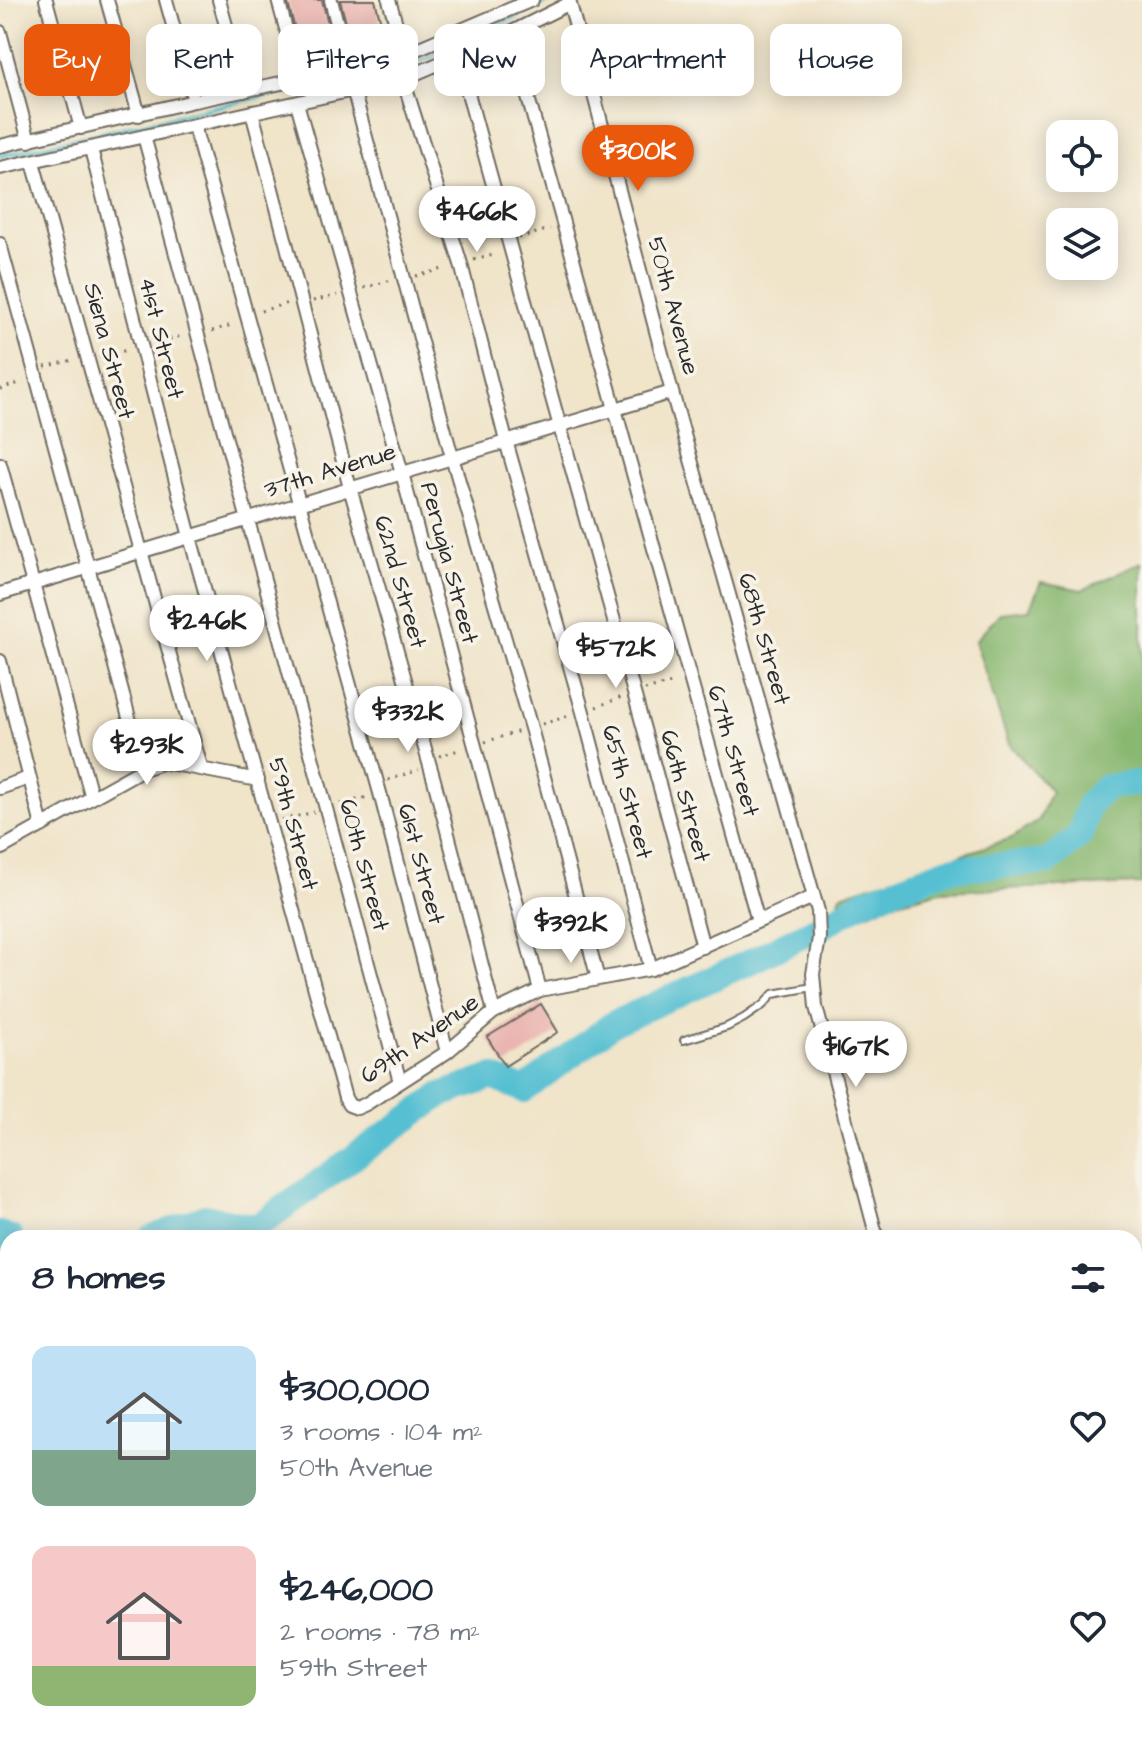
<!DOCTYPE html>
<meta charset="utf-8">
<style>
:root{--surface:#fff;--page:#f2f2f3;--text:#1f2937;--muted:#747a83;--accent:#ea580c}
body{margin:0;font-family:"Architects Daughter",sans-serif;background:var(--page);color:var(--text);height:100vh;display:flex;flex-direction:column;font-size:30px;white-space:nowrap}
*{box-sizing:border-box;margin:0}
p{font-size:26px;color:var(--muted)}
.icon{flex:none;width:44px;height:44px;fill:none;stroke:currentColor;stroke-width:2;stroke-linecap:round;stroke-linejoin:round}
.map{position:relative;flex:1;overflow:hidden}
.panel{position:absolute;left:0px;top:1230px;width:1142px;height:512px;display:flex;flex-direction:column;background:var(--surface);border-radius:24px 24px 0 0;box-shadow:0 4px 20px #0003}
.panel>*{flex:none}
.top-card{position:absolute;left:24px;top:24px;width:1094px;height:72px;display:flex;gap:16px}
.buttons{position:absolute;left:1046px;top:120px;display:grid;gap:16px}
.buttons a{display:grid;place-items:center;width:72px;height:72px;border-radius:16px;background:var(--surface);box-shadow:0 4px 20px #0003;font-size:40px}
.price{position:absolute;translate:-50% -68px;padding:0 18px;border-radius:28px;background:#fff;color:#222;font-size:26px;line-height:52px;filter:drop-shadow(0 2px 4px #0008)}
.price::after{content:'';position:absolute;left:50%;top:48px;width:24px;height:18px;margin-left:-12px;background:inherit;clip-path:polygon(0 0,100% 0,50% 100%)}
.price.on{background:var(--accent);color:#fff}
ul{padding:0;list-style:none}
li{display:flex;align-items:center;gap:24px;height:200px;padding:0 32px}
li span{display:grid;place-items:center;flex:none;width:224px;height:160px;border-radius:16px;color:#555}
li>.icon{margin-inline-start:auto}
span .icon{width:96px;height:96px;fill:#fffc;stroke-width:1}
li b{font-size:34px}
h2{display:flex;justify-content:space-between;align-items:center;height:96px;padding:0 32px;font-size:34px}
.pill{padding:0 28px;border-radius:16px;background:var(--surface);box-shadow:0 4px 20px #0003;font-size:28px;line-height:72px}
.pill.on{background:var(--accent);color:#fff}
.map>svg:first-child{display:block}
.forest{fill:#89b871;stroke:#5a724e;stroke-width:2}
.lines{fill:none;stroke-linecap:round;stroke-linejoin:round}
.stream{stroke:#56c0d2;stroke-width:4}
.river{stroke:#56c0d2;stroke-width:26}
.building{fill:#eab4af}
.service-casing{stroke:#706c62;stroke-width:10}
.minor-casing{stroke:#706c62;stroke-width:16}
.secondary-casing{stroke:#706c62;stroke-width:22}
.path{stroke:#706c62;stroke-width:3;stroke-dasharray:2 6;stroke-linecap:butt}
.service{stroke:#fff;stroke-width:6}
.minor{stroke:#fff;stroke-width:12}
.secondary{stroke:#fff;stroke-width:18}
.labels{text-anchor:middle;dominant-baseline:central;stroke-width:7;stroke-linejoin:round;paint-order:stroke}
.street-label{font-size:24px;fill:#2b2b2b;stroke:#f7f3e8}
</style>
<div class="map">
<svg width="1142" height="1742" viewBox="0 0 1142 1742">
<rect width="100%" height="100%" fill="#f7f3e8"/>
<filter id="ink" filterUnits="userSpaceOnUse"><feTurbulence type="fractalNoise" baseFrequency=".0125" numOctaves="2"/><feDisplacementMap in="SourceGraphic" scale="16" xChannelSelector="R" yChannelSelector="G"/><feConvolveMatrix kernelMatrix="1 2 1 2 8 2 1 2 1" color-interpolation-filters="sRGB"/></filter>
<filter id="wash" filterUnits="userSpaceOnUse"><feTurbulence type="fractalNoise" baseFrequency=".006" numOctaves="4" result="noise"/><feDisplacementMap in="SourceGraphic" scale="32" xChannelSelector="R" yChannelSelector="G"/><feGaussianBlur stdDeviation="1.8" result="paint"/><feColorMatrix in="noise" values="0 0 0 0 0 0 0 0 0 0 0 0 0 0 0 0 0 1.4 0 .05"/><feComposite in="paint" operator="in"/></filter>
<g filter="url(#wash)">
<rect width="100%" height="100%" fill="#f0e4c9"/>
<path class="forest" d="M1142,562v322l-201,7 -48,12 -51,21 -5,-17 4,-12 171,-57 27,-18 12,-29 -42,-47 -34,-103 25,-28 29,-3 12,-28 41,8z"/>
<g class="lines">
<path class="stream" d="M0,156l426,-97 126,-59
M0,1621h8"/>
<path class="river" d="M0,1234l11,4
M152,1238l53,-21 51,10 185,-132 51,-18 32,13 90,-67 133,-60 81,-40 34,-21 87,-33 99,-7 32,-27 9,-31 17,-17 36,-4"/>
</g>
<g id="blocks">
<path class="building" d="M287,0h35l16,62 -32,7z
M340,0h35l13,49 -33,9z
M541,1004l17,28 -53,34 -18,-29z"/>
</g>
</g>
<g filter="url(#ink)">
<use href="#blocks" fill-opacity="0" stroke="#706c62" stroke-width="2"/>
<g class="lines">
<g class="service-casing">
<path id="service" d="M684,1040l43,-13 17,-9 19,-13 10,-11 40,-7"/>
</g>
<g class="minor-casing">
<path id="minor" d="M46,0l35,128
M107,0l32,115
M166,0l28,101
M219,0l25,91
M278,0l22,80
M331,0l18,69
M389,0l16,54
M569,0l103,392 146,519 1,27 -6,36 3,33 61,231
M0,32l29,109
M510,33l248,888
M458,56c80,298 166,593 245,891
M403,79l58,185 45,177 77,271 68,257
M353,89l99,368 79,271 67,251
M297,103l105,370 138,517
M252,112l98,376 84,292 60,232
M194,126l186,667 67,259
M144,136l256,946
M0,146l194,-45 155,-32 56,-15 127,-54
M91,149l99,388 155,561 4,7 8,3 9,-4 81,-52 47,-40 46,-22 111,-21 162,-72
M33,162l168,605
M0,168l403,-89 107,-46 60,-30
M0,244l143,525
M0,464l92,334
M0,594l672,-202
M0,661l42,165
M0,788l29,-10
M0,849l143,-80 20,-7 95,18"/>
</g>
<g class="secondary-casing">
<path id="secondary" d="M0,1583l8,-3
M0,1603l8,-3
M1134,1657l8,6
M1134,1681l8,5"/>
</g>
<path class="path" d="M519,238l31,-9
M474,260l23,-6
M416,276l31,-8
M364,288l27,-8
M313,301l24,-6
M261,311l27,-8
M212,331l23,-7
M154,343l31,-8
M99,357l28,-7
M45,367l28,-7
M0,389l23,-7
M645,690l31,-8
M596,707l26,-10
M542,724l27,-8
M485,742l35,-11
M439,756l23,-7
M388,780l31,-10
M340,804l28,-7
M282,820l32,-8"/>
<use href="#service" class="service"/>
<use href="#minor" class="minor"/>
<use href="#secondary" class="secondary"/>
</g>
</g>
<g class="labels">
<g class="street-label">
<text transform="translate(673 306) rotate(75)">50th Avenue</text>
<text transform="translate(161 338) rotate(76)">41st Street</text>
<text transform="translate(109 351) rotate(75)">Siena Street</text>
<text transform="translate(330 471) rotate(-17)">37th Avenue</text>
<text transform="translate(449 563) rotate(75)">Perugia Street</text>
<text transform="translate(400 582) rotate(74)">62nd Street</text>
<text transform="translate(764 639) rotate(74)">68th Street</text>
<text transform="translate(733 751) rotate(74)">67th Street</text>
<text transform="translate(627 792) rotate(75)">65th Street</text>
<text transform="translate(685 796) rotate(75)">66th Street</text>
<text transform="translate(293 824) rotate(75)">59th Street</text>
<text transform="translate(421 864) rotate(75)">61st Street</text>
<text transform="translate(364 865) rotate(75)">60th Street</text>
<text transform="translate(420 1039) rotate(-35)">69th Avenue</text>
</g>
</g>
</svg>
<div class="buttons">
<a><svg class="icon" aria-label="locate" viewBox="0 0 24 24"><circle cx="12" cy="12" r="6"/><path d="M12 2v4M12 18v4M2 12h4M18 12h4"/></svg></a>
<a><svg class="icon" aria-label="layers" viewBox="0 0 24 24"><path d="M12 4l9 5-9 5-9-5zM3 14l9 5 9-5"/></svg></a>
</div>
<b class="price on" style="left:638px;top:193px">$300K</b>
<b class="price" style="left:477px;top:254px">$466K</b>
<b class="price" style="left:207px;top:663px">$246K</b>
<b class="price" style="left:616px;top:690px">$572K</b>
<b class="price" style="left:408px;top:754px">$332K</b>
<b class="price" style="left:147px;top:787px">$293K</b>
<b class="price" style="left:571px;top:965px">$392K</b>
<b class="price" style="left:856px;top:1089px">$167K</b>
<div class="top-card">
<a class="pill on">Buy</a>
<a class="pill">Rent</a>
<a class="pill">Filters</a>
<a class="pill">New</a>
<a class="pill">Apartment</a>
<a class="pill">House</a>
</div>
<section class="panel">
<h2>8 homes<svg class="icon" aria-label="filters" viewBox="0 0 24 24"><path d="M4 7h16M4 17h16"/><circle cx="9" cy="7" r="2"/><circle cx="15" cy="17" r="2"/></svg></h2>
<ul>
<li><span style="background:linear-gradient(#bfe0f5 65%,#7fa58c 0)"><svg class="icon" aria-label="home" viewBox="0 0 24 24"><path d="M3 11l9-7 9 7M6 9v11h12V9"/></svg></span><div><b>$300,000</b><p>3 rooms · 104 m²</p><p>50th Avenue</p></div><svg class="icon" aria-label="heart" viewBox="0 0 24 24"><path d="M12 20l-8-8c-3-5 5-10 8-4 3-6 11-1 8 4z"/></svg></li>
<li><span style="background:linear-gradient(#f6c9c9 75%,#8fb573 0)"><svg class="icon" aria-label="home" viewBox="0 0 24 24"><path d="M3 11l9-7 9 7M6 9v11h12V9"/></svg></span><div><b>$246,000</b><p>2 rooms · 78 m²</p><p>59th Street</p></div><svg class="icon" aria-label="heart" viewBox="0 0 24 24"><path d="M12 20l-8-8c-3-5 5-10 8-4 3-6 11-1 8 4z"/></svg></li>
</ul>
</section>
</div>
